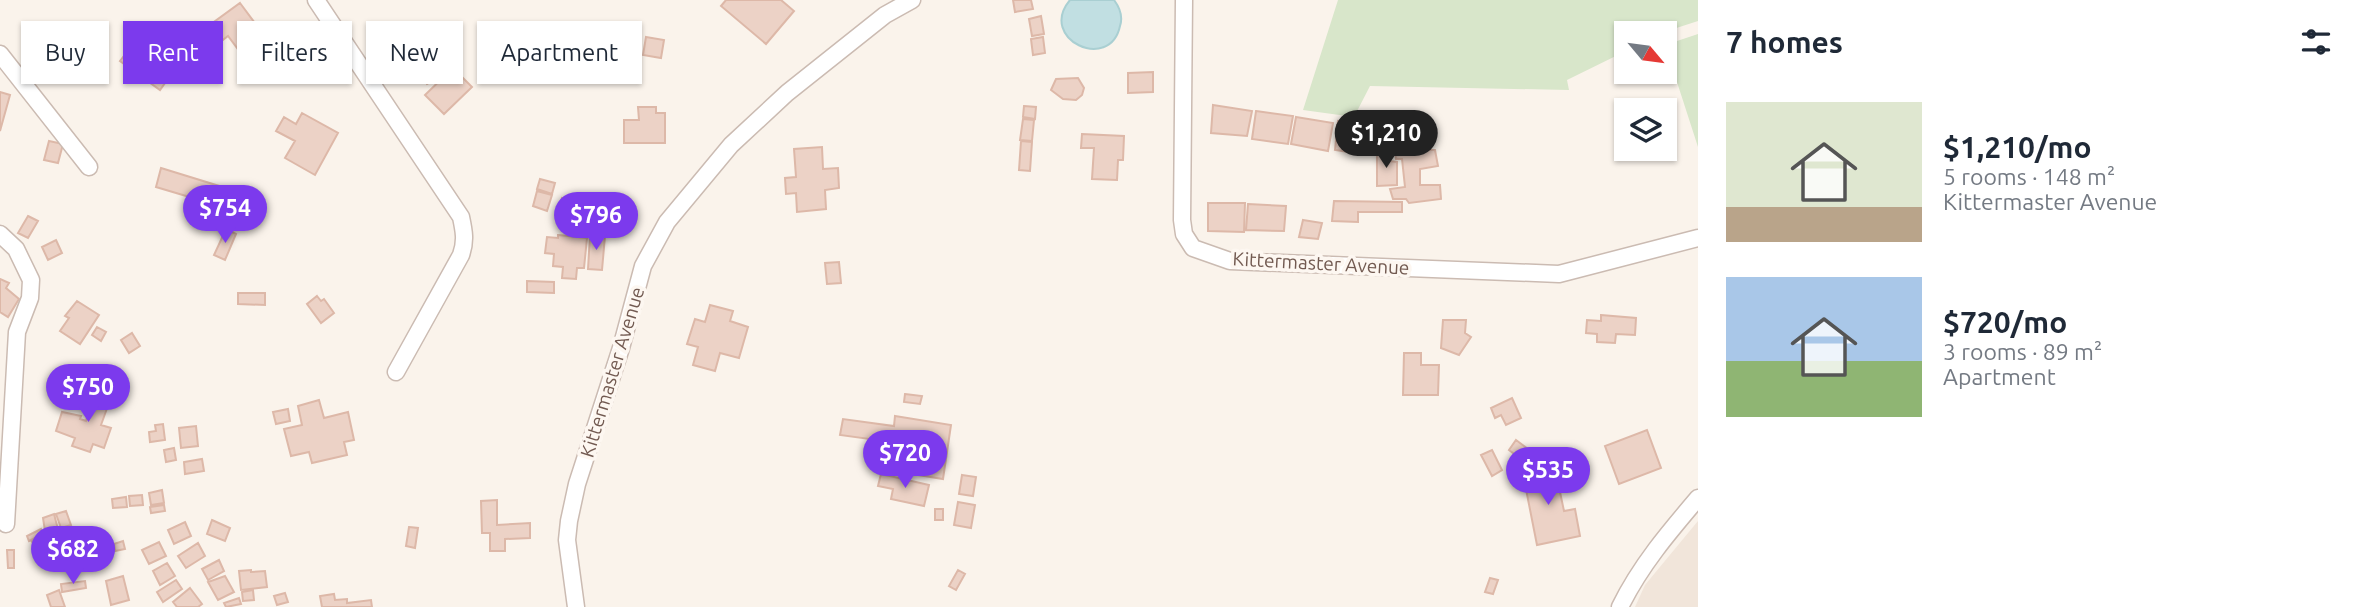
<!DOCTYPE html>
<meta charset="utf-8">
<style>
:root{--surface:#fff;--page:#f6f6f7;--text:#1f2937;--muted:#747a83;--accent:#7c3aed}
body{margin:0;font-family:Ubuntu,sans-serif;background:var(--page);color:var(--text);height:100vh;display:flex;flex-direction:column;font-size:26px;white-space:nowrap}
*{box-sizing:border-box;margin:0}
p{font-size:23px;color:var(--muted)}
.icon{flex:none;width:38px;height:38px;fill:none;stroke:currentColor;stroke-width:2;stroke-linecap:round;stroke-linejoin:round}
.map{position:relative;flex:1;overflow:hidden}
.panel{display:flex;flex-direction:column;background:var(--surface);width:665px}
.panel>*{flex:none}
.hud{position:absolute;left:21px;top:21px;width:665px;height:63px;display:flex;gap:14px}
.needle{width:46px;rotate:119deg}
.fabs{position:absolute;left:1614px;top:21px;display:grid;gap:14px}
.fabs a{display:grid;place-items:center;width:63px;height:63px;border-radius:0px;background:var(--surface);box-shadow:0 2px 5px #0004;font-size:35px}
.price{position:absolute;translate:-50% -60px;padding:0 16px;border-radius:24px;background:var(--accent);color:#fff;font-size:23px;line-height:46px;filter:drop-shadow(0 2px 4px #0008)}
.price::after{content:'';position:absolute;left:50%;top:42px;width:21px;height:16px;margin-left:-10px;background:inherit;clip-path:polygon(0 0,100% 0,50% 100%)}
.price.current{background:#222;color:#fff}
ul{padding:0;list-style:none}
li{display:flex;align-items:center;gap:21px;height:175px;padding:0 28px}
li span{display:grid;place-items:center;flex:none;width:196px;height:140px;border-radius:0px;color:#555}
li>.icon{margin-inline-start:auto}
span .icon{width:84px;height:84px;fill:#fffc;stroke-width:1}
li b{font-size:30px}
h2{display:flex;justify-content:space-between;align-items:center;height:84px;padding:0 28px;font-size:30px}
.pill{padding:0 24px;border-radius:0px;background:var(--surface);box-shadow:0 2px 5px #0004;font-size:24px;line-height:63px}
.pill.current{background:var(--accent);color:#fff}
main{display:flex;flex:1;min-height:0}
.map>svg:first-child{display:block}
.residential{fill:#f1e5da}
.green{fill:#d8e6ca}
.water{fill:#c1dfe2;stroke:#a9cfd2;stroke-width:2}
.building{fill:#ecd2c6;stroke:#ddb8a8;stroke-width:2}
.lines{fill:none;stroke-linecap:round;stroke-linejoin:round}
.minor-casing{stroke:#cbbbb2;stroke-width:19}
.minor{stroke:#fff;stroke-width:16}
.labels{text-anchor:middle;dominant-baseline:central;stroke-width:7;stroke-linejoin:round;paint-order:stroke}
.street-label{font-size:19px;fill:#725a51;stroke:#fdf7f1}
</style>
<main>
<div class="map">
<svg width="1698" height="607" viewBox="0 0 1698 607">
<rect width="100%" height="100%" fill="#faf3eb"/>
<path class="residential" d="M1698,521v86h-63l10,-22z"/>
<path class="green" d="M1338,0h360v21l-37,12h-35v18l-59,29 2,10 -199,-4 -16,31 -51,-7z
M1698,34v113l-33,-102z"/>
<path class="water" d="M1070,0h44c6,8 9,17 6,26 -10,47 -83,13 -50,-26z"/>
<path class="building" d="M726,0h55l13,11 -28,33 -45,-38z
M1013,0h18l2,9 -18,3z
M240,3l26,35 -23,18 -15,-20 -9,7 -12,-16z
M1041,16l3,18 -12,2 -3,-17z
M312,23l9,13 -12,8 -9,-13z
M646,37l18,3 -3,18 -18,-3z
M1043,37l2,16 -12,2 -2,-16z
M130,48l40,28 -10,14 -40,-29z
M433,56l10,19 -16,9 -11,-19z
M453,68l19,19 -28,27 -19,-19z
M1153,72v20l-25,1v-20z
M1078,78l6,10 -2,7 -6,5 -13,-1 -12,-9 5,-11z
M0,92l10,3 -10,36z
M1213,105l39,6 -5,25 -36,-3z
M1024,106l12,1 -1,12 -12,-2z
M638,107h18v6h9v30h-41v-23h15z
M1256,111l37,5 -5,28 -36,-5z
M302,113l36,20 -23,42 -30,-17 10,-17 -19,-10 8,-14 12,7z
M1296,117l37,6 -5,28 -37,-7z
M1023,119l11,1 -2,21 -12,-1z
M1338,121l13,2 -2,29 -14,-2z
M1082,134l42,2 -1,24h-5l-1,20 -25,-1 2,-31h-13z
M49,141l14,3 -5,19 -14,-3z
M1021,141l11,1 -2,29 -11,-1z
M822,147l1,22 15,-1 1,20 -14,2 1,19 -29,3 -1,-19 -10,1 -1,-16 11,-1 -2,-28z
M1377,150h12v11l8,1v23l-20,1z
M1395,150h40l3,16 -18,3v16h20l1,14 -32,4 -3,-4h-13l-3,-10 15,-2 -3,-28h-6z
M161,168l68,21 -6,18 -67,-20z
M540,179l15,4 -3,11 -15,-5z
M537,191l15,4 -5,16 -14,-5z
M562,198l19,3 -4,25 -19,-3z
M1334,201l68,1v10h-44v10l-26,-1z
M1208,203h37l-1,29 -36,-1z
M1248,204l38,2 -2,25 -38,-1z
M28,216l10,5 -10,17 -10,-5z
M1303,220l19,3 -4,16 -19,-2z
M226,229l10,5 -11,26 -11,-5z
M558,235l29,3 -3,30h-7l-1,11 -14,-1 1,-11 -10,-1 1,-12 -9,-1 2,-16 11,1z
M590,235l15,1 -3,34 -14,-1z
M56,240l6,13 -14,7 -6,-13z
M839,262l2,21 -14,1 -2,-21z
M0,279l9,4 -3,5 13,11 -11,18 -8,-5z
M527,281l27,1v11l-27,-1z
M238,293h27v12l-27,-1z
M317,296l4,5 3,-2 10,14 -13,10 -14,-19z
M77,301l22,14 -19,29 -20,-13 9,-13 -4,-2z
M710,305l23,6 -3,10 18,6 -9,31 -19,-5 -5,18 -22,-6 5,-18 -11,-3 8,-25 10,3z
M1601,315l35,3 -1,17 -19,-1 -1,9 -18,-1v-8l-11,-1 1,-13 14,1z
M1443,320h23l-1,13 6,4 -12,18 -18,-7z
M97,327l9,5 -5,9 -9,-6z
M132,333l8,13 -11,7 -8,-13z
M1404,353h17v12h18l-1,30h-35z
M94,390l13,4 -1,4 4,2 -9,25 10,3 -7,20 -11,-4 -3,8 -18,-6 3,-8 -19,-7 6,-19 19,4 -1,3 6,2 3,-11 -4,-1 5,-15h2z
M905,394l17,2 -2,8 -16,-2z
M1512,398l9,20 -15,7 -5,-10 -6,3 -4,-10z
M319,400l5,18 24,-6 6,28 -10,2 3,13 -35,8 -3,-11 -18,4 -7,-27 18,-4 -4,-19z
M288,409l2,12 -14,3 -3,-12z
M895,416l56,9 -8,54 -56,-9 5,-28 -52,-7 3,-16 51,7z
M163,424l2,16 -15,2 -1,-10 7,-1 -1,-6z
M196,426l2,20 -17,2 -2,-20z
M1647,430l14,38 -42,16 -14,-38z
M1516,440l16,12 -7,10 -16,-12z
M174,448l2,12 -10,2 -2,-12z
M1492,450l10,20 -10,6 -11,-21z
M202,459l2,12 -19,3 -1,-12z
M1545,464l2,11 9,-2 8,38 11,-2 5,27 -43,9 -15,-76z
M881,474l48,11 -5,21 -33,-7 2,-10 -15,-3z
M962,475l14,2 -3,19 -14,-2z
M162,490l2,13 -13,2 -2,-12z
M142,495l1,10 -13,1 -1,-10z
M126,497l1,10 -14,1 -1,-9z
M497,500v25l33,-2v15l-25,1v12h-15v-18h-8l-1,-32z
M958,502l17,3 -4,23 -17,-3z
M164,505l1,6 -14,2 -1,-6z
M935,509h8v11h-8z
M66,511l5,14 -10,3 -5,-14z
M54,514l5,19 -10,3 -2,-6 -2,1 -2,-13z
M212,520l18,8 -5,13 -18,-7z
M185,522l6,14 -17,8 -6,-14z
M409,527l9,1 -3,20 -9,-2z
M41,529l2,5 -14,7 -2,-5z
M43,535l3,7 -11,5 -4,-7z
M103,537l8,22 -18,7 -8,-22z
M123,541l2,8 -10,2 -1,-7z
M159,542l7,14 -17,8 -7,-14z
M198,543l7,13 -19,12 -8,-12z
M7,550h7v18h-6z
M219,560l5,11 -16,9 -6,-11z
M167,563l8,13 -15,9 -7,-14z
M251,570v2l14,-1 2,16 -26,3 -2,-19z
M958,570l7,4 -9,16 -7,-4z
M123,576l6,24 -18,5 -5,-24z
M225,576l9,16 -16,8 -10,-18z
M1490,578l8,2 -5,14 -8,-2z
M176,580l6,9 -19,13 -6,-10z
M85,581l1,7 -24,4 -1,-8z
M190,588l12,16 -4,3h-21l-4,-5z
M59,590l6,17h-14l-4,-12z
M253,590l1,10 -11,1 -1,-9z
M285,593l3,9 -11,3 -3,-9z
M334,594l1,6 12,-1v4l24,-3 1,7h-50l-2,-11z
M239,598l2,6 -15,3 -2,-4z"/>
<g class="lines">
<g class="minor-casing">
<path id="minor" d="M316,0l145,217c3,14 5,24 0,38l-65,117
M1184,0l-2,220 2,14 9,14 37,13 329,13 139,-36
M0,54l89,113
M0,234l16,15 15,31 -1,18 -13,34 -11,192
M576,607l-9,-67 2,-19 8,-37 44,-136 22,-82 24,-44 64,-77 56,-52 98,-78 27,-15
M1620,607c20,-41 49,-75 78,-109"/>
</g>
<use href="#minor" class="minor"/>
</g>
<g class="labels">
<g class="street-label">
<text transform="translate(1321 263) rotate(3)">Kittermaster Avenue</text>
<text transform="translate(612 372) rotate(-73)">Kittermaster Avenue</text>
</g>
</g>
</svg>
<div class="fabs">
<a><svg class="needle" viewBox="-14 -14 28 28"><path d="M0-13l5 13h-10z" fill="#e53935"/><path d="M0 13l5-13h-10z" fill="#747a83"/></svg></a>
<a><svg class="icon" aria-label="layers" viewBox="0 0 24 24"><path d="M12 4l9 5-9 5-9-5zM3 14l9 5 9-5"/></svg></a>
</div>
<b class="price current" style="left:1386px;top:170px">$1,210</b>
<b class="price" style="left:225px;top:245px">$754</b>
<b class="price" style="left:596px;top:252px">$796</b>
<b class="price" style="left:88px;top:424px">$750</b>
<b class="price" style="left:905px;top:490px">$720</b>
<b class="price" style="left:1548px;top:507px">$535</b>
<b class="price" style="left:73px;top:586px">$682</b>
<div class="hud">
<a class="pill">Buy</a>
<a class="pill current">Rent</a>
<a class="pill">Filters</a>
<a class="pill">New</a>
<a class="pill">Apartment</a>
</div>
</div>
<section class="panel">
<h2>7 homes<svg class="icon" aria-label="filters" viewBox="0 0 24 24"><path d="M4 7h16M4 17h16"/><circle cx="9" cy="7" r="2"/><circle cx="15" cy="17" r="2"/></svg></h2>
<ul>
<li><span style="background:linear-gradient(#dfe7d0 75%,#b9a48a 0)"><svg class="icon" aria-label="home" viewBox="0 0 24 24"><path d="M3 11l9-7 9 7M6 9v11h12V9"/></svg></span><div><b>$1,210/mo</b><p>5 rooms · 148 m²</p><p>Kittermaster Avenue</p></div></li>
<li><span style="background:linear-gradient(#a9c7e8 60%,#8fb573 0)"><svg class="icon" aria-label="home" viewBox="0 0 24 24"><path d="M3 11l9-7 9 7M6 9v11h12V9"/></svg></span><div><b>$720/mo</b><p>3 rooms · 89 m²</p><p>Apartment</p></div></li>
</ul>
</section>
</main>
